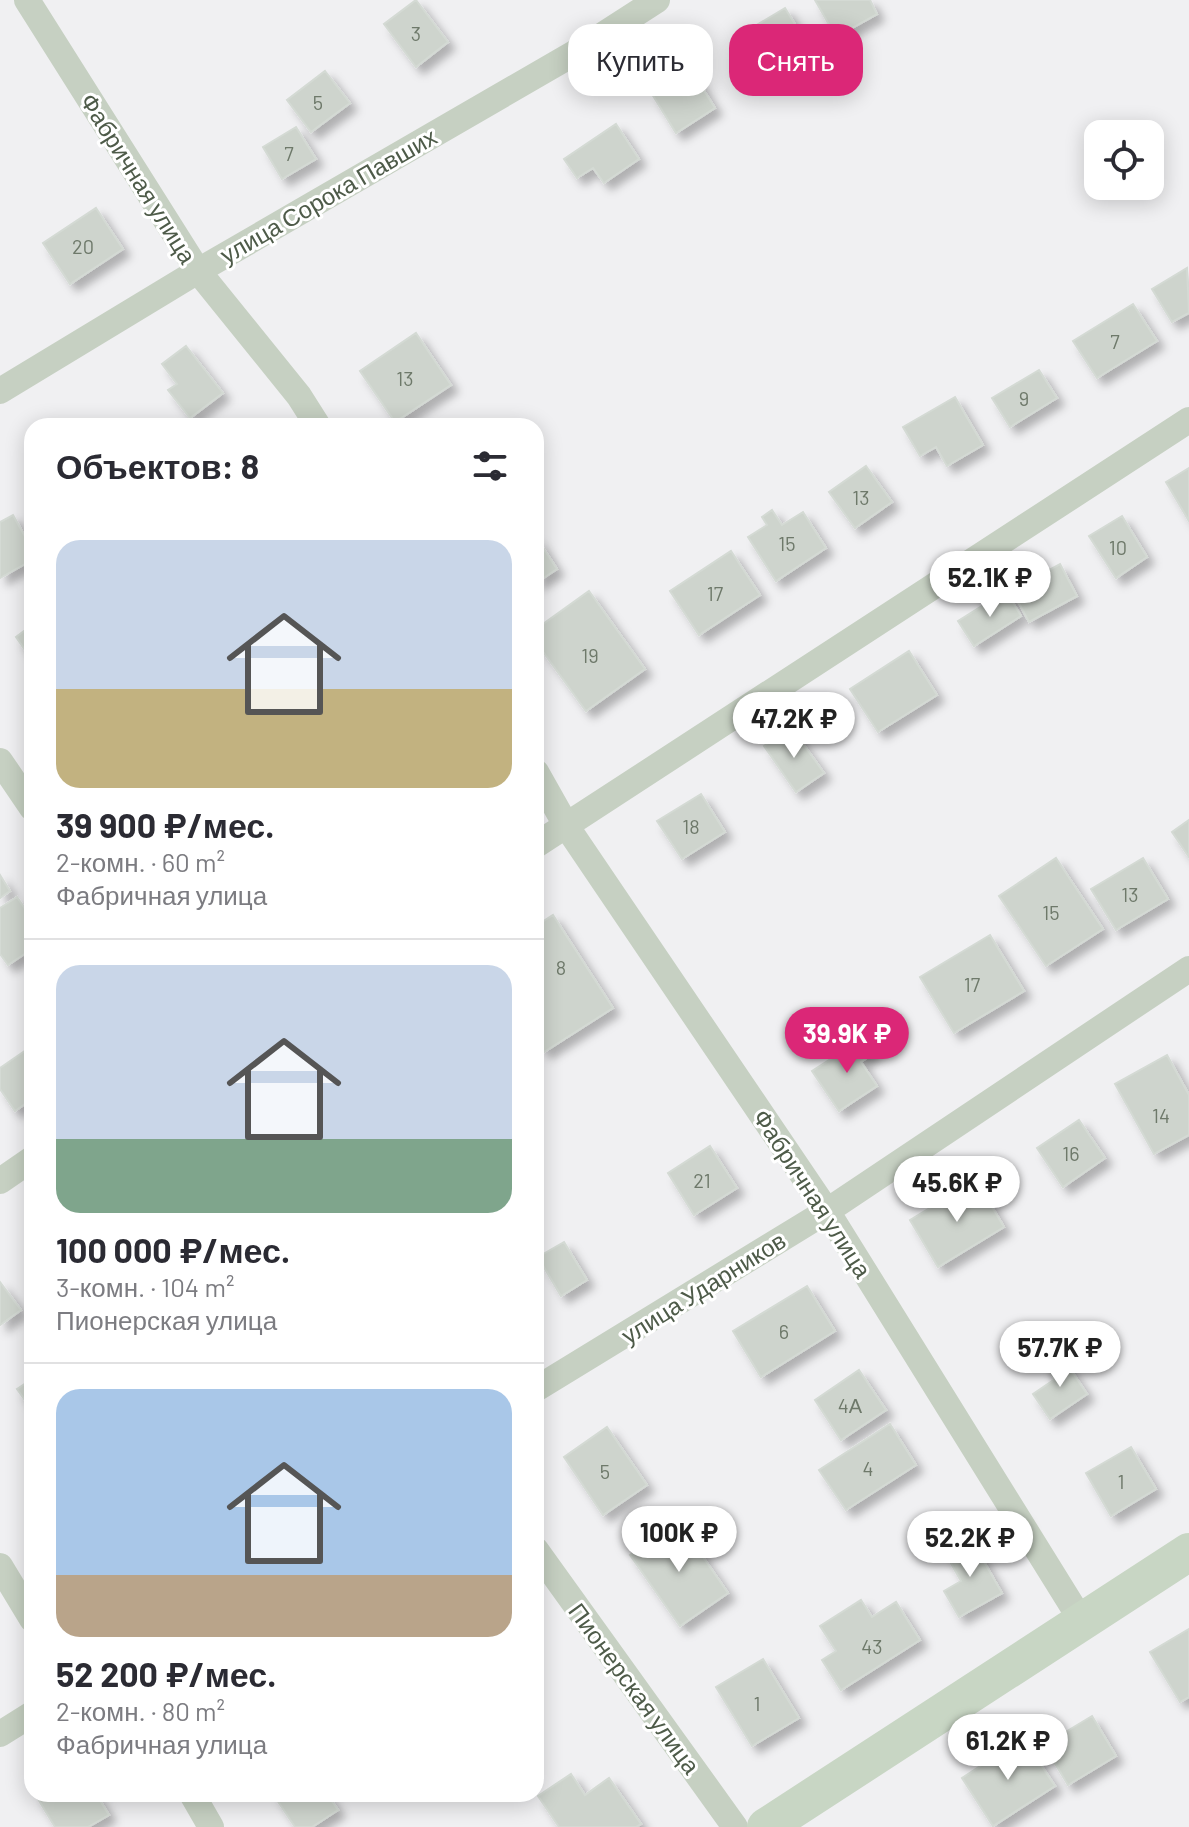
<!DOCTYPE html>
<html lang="ru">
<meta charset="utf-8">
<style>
:root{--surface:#fff;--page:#f7f7f7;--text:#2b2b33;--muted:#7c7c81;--line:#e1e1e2;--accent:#db2777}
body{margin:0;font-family:Barlow,sans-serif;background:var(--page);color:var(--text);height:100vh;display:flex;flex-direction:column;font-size:30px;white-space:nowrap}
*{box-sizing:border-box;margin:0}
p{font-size:26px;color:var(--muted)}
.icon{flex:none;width:44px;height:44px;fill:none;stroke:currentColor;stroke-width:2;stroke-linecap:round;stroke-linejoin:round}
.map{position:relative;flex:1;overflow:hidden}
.details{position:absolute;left:24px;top:418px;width:520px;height:1384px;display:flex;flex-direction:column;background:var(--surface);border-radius:24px;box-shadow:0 4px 20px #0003}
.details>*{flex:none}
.hud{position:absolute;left:568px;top:24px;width:500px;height:72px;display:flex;gap:16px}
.controls{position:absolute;left:1084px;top:120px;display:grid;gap:16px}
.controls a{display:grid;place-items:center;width:80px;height:80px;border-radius:16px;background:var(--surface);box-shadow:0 4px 20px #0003;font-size:40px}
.price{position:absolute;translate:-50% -68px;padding:0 18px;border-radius:28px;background:#fff;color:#222;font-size:26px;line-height:52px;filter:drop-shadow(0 2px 4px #0008)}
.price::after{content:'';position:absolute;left:50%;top:48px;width:24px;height:18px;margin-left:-12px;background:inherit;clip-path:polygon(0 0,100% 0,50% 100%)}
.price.selected{background:var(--accent);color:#fff}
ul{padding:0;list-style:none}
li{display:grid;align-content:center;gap:16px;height:424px;padding:0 32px}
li+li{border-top:2px solid var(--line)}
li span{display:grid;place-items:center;height:248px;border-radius:24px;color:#555}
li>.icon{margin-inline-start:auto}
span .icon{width:144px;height:144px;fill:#fffc;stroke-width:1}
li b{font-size:34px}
h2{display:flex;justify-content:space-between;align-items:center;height:96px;padding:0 32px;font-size:34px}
.pill{padding:0 28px;border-radius:24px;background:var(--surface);box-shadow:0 4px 20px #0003;font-size:28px;line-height:72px}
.pill.selected{background:var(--accent);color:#fff}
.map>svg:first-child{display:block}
.building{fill:#ced4cd;stroke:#d4dad4;stroke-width:2;filter:url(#shadow)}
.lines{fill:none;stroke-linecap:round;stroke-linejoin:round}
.street{stroke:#c6d0c2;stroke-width:26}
.secondary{stroke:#c8d6c4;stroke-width:38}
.labels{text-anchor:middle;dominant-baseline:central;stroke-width:6;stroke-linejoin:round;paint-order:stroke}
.number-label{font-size:20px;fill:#6e796a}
.street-label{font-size:24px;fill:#4e5b49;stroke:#fff}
</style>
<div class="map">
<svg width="1189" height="1827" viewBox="0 0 1189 1827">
<defs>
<filter id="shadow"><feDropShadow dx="7" dy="7" stdDeviation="4" flood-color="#0004"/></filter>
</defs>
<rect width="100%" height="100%" fill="#f0f0f2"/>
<path class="building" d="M416,0l32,42 -32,25 -32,-43z
M815,0h55l7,14 -41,23z
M785,8l19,31 -50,30 -19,-31z
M691,70l24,38 -39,25 -24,-39z
M325,71l25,32 -39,29 -24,-32z
M616,124l23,35 -35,24 -11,-15 -16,10 -13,-19z
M296,127l20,32 -34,20 -19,-32z
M96,208l27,41 -53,35 -27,-41z
M1187,268l2,45 -17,9 -20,-33z
M1133,304l24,37 -60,37 -24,-37z
M416,333l35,52 -56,37 -35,-51z
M186,346l37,47 -33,25 -22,-28 9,-6 -15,-20z
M1039,370l18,28 -47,29 -18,-29z
M955,397l28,48 -36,21 -11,-19 -16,9 -17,-29z
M866,466l26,36 -37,26 -26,-36z
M1189,468v53l-23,-39z
M772,510l10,15 21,-13 23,36 -50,33 -28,-44 19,-12 -5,-8z
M13,515l19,34v11l-32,18v-56z
M1122,516l25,41 -31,21 -27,-42z
M536,537l21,32 -21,14z
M731,551l29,44 -61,40 -29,-44z
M1060,564l17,32 -48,26 -17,-32z
M589,591l56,78 -59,42 -50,-69v-13z
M1006,591l15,25 -47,30 -16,-25z
M32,625v35l-16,-23z
M909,651l28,44 -59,37 -28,-43z
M791,727l33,46 -28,19 -32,-46z
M701,794l24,38 -43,27 -25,-38z
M1189,820v37l-17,-25z
M1056,858l47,71 -57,37 -47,-70z
M1143,858l25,41 -52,31 -25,-41z
M0,875l10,16 -10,7z
M17,897l15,22v30l-24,16 -8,-11v-46z
M553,915l60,93 -69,44 -8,-13v-113z
M990,935l34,56 -70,42 -34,-56z
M863,1038l11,15 -13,9 16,24 -38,25 -27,-40z
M26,1050l6,8v41l-17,12 -15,-22v-21z
M1167,1055l22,40v40l-35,19 -39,-70z
M1079,1120l26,38 -42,29 -26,-39z
M710,1146l27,42 -43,27 -26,-42z
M976,1180l28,47 -66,40 -28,-47z
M564,1242l23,38 -26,16 -23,-39z
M0,1282l21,28 -21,15z
M807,1286l28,45 -74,46 -28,-46z
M1061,1355l26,39 -37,25 -17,-25 22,-15 -10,-14z
M859,1370l27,40 -45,30 -26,-40z
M32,1379v31l-15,-21z
M890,1424l26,41 -70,45 -27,-40z
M607,1427l40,58 -44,30 -39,-58z
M1131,1447l25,42 -45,27 -25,-43z
M678,1521l50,72 -48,33 -50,-71z
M971,1539l31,54 -43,24 -15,-26 17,-10 -16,-28z
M861,1600l11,17 24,-15 24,38 -79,50 -19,-30 14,-9 -16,-25z
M1189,1629v68l-9,5 -30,-50z
M763,1659l36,59 -47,28 -36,-59z
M1092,1716l24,40 -48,29 -24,-40z
M1023,1738l32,48 -62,40 -31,-48z
M571,1774l14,21 24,-17 32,46 -5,3h-77l-21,-31z
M35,1794h61l13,21 -21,12h-33z
M273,1794h54l11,16 -26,17h-17z"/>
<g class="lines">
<path class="street" d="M27,0l171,271 101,125 19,30
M0,391l198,-120 380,-220 79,-51
M0,761l32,47
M536,772l31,55 260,384 254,409
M536,845l653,-425
M0,1181l32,-22
M536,1389l291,-178 362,-242
M536,1550l199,277
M0,1566l32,53
M0,1734l32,-20
M192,1794l19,33"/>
<path class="secondary" d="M766,1827l423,-275"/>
</g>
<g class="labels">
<g class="number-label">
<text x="416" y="33">3</text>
<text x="318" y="102">5</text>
<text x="289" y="153">7</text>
<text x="83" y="246">20</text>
<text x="1115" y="341">7</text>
<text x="405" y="378">13</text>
<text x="1024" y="398">9</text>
<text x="861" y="497">13</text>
<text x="787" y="543">15</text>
<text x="1118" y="547">10</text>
<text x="715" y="593">17</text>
<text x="590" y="655">19</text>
<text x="691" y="826">18</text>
<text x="1130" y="894">13</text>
<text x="1051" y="912">15</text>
<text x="561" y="967">8</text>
<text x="972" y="984">17</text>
<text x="1161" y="1115">14</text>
<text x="1071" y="1153">16</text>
<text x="702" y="1180">21</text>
<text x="784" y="1331">6</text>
<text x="850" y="1405">4А</text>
<text x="868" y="1468">4</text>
<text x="605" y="1471">5</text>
<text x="1121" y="1481">1</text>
<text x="872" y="1646">43</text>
<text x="757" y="1703">1</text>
</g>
<g class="street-label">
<text transform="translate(139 178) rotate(58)">Фабричная улица</text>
<text transform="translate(328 195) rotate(-30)">улица Сорока Павших</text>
<text transform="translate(813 1193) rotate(57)">Фабричная улица</text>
<text transform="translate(703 1287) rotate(-32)">улица Ударников</text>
<text transform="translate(635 1688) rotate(54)">Пионерская улица</text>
</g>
</g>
</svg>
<div class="controls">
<a><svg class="icon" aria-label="locate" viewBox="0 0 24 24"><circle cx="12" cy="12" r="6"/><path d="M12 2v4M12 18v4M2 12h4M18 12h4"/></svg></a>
</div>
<b class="price" style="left:990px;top:619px">52.1K ₽</b>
<b class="price" style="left:794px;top:760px">47.2K ₽</b>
<b class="price selected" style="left:847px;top:1075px">39.9K ₽</b>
<b class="price" style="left:957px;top:1224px">45.6K ₽</b>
<b class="price" style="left:1060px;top:1389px">57.7K ₽</b>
<b class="price" style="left:679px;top:1574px">100K ₽</b>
<b class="price" style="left:970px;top:1579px">52.2K ₽</b>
<b class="price" style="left:1008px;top:1782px">61.2K ₽</b>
<div class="hud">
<a class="pill">Купить</a>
<a class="pill selected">Снять</a>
</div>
<section class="details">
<h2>Объектов: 8<svg class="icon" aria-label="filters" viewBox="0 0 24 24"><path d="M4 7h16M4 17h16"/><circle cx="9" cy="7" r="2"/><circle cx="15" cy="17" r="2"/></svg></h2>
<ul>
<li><span style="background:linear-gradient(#c9d6e8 60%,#c2b280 0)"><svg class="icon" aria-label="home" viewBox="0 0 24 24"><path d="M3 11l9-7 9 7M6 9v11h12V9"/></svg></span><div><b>39 900 ₽/мес.</b><p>2-комн. · 60 m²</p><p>Фабричная улица</p></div></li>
<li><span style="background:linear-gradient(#c9d6e8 70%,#7fa58c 0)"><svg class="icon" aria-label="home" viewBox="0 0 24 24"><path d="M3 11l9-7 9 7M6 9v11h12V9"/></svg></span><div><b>100 000 ₽/мес.</b><p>3-комн. · 104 m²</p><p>Пионерская улица</p></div></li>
<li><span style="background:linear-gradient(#a9c7e8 75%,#b9a48a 0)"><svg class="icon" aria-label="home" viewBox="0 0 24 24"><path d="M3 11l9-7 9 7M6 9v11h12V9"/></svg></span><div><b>52 200 ₽/мес.</b><p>2-комн. · 80 m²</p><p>Фабричная улица</p></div></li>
</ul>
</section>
</div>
